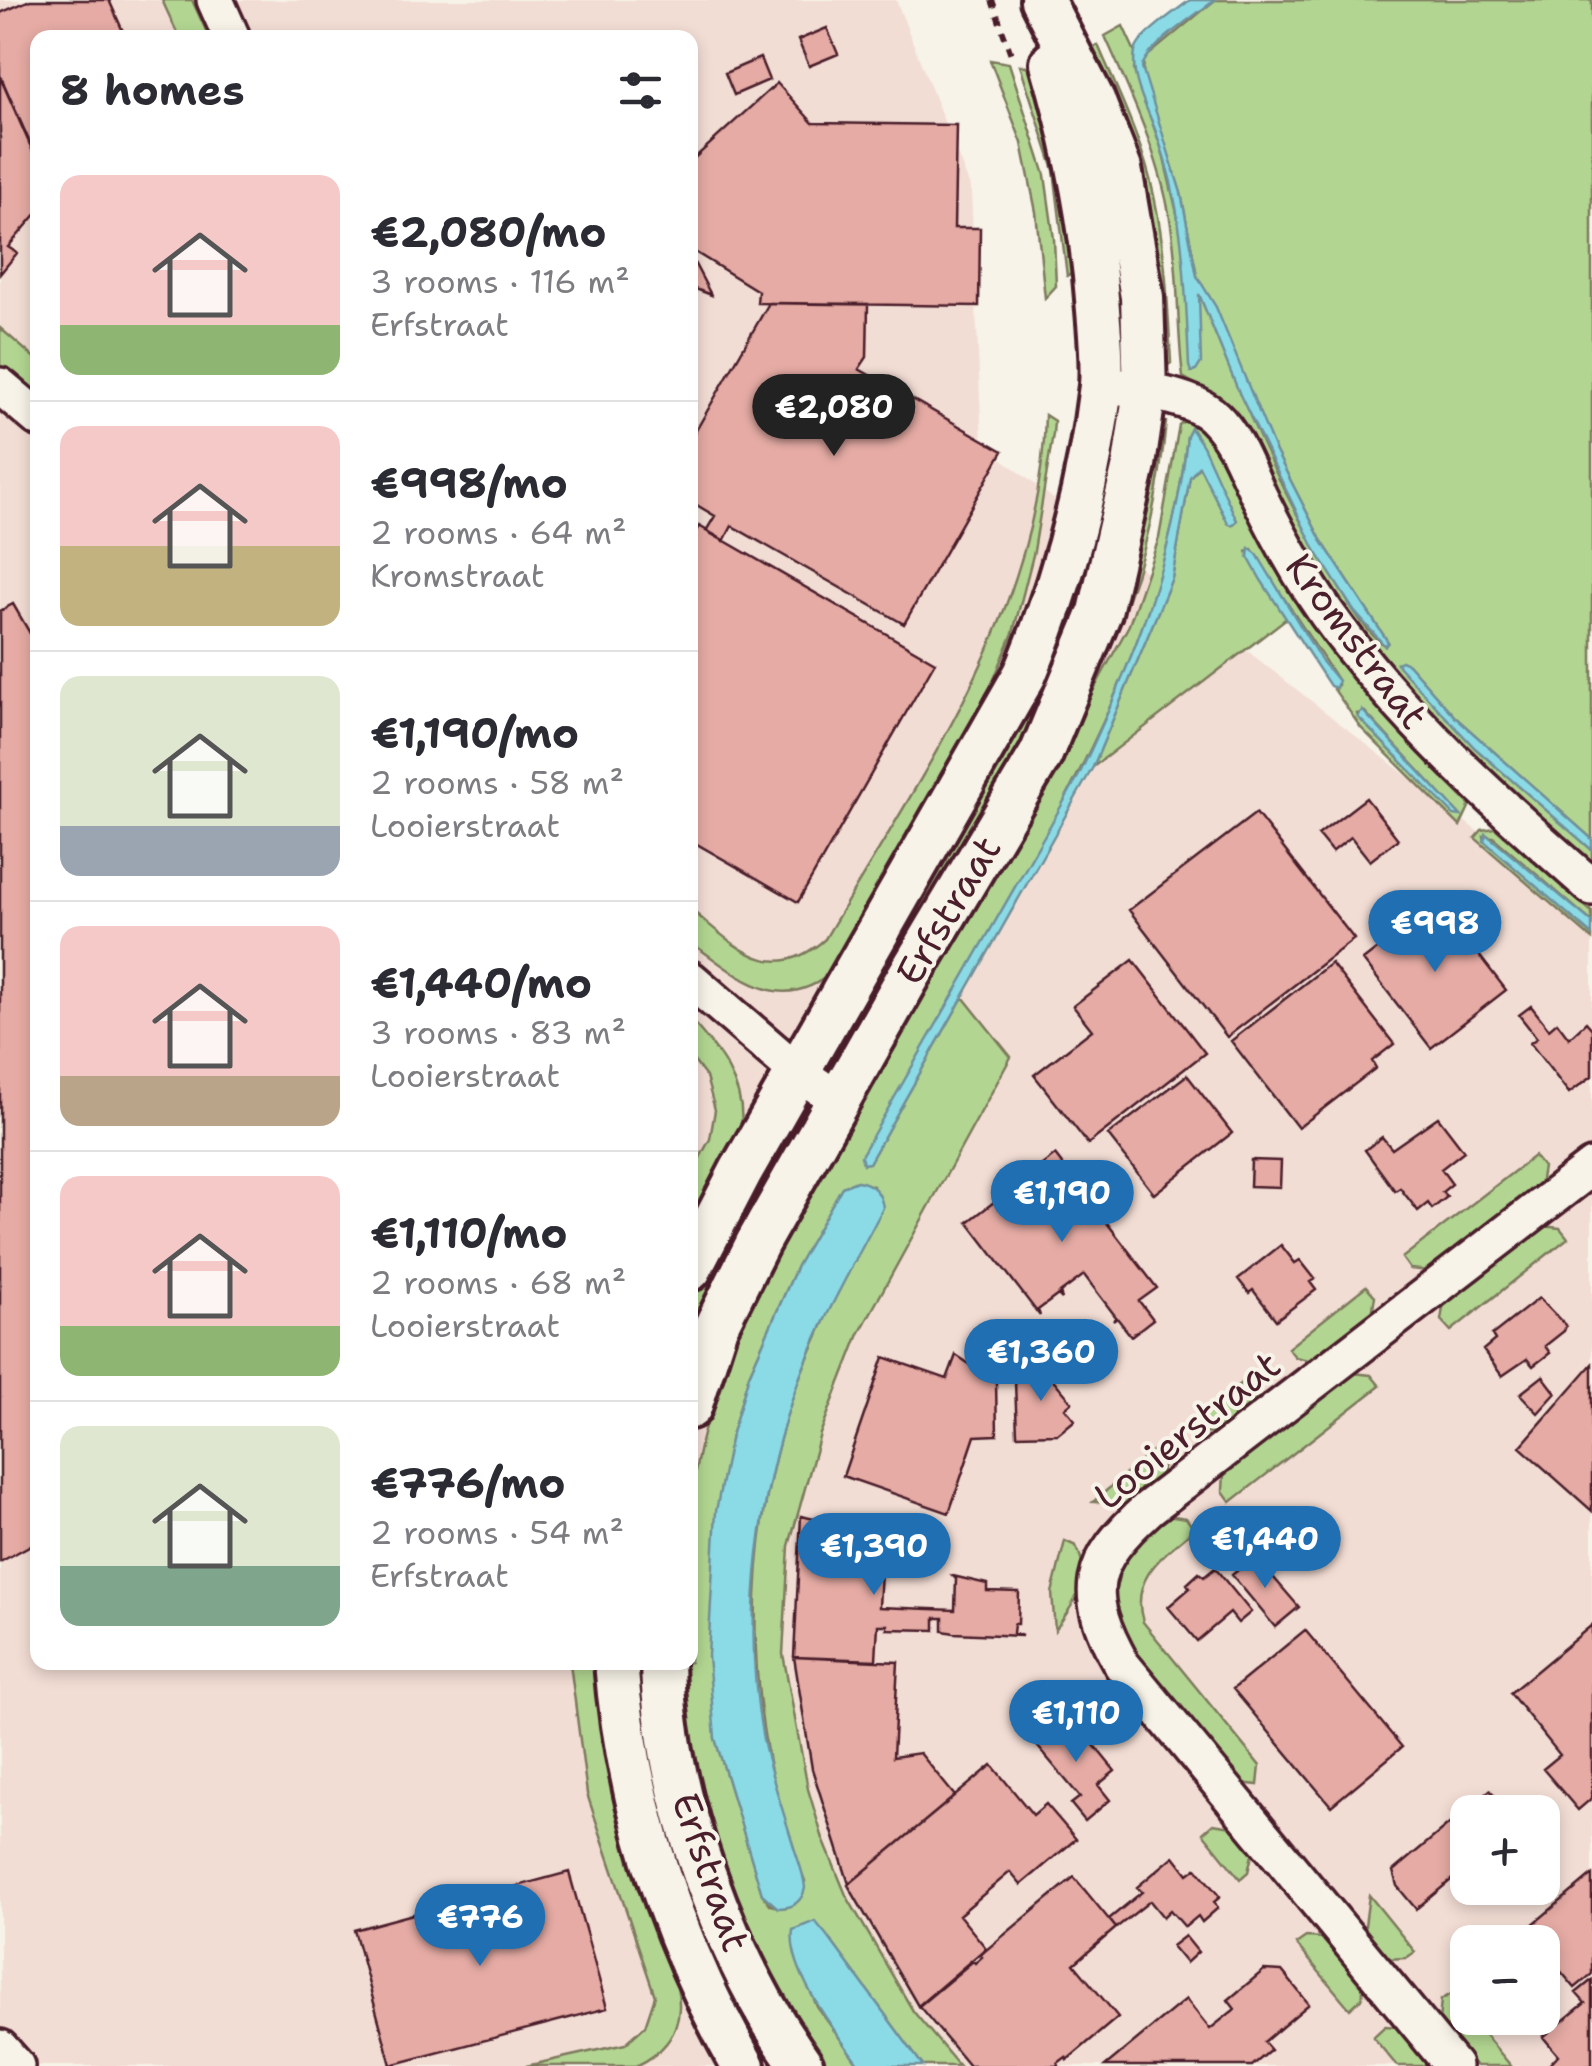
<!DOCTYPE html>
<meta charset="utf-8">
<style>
:root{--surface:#fff;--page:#f7f7f7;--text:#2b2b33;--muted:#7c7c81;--line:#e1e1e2;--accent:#1f6fb2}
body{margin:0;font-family:"Shantell Sans",sans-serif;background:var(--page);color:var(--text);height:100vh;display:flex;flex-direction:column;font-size:38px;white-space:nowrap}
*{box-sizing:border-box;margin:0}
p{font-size:32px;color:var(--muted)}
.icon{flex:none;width:55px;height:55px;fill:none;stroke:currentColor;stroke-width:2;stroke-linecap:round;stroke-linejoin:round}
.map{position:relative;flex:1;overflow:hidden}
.details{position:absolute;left:30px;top:30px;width:668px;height:1640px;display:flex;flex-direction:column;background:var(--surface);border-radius:20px;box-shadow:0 5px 15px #0003}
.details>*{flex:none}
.fabs{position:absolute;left:1450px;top:1795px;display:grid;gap:20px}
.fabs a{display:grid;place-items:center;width:110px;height:110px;border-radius:20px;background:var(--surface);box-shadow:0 5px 15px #0003;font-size:50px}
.price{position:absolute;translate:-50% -85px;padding:0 22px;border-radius:35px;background:var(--accent);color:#fff;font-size:32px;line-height:65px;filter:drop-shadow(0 2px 5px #0008)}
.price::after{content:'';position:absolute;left:50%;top:60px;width:30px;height:22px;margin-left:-15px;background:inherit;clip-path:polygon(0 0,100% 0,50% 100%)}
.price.current{background:#222;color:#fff}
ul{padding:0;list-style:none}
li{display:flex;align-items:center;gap:30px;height:250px;padding:0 30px}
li+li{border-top:2px solid var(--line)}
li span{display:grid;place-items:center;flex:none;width:280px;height:200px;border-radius:20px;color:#555}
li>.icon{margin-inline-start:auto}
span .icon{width:120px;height:120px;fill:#fffc;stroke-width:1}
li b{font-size:42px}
h2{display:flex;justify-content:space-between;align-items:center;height:120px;padding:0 30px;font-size:42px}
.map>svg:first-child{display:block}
.built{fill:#f2ddd4;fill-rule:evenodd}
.green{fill:#b2d691;stroke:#7e7a5e;stroke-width:2.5;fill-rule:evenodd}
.water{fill:#8bdbe6;stroke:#71909b;stroke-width:2.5}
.building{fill:#e5aba4;stroke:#4a1f2b;stroke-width:2.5}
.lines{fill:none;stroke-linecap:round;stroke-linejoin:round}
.minor-casing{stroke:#4a1f2b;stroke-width:42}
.tertiary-casing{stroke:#4a1f2b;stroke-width:50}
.path{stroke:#4a1f2b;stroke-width:6;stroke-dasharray:8 8;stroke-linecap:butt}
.minor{stroke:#f7f3e8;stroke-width:35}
.tertiary{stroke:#f7f3e8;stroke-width:42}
.labels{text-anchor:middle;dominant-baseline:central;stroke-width:8;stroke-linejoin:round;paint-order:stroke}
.street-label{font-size:38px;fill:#4a1f2b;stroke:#f7f3e8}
</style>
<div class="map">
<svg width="1592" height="2066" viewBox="0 0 1592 2066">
<rect width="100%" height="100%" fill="#f7f3e8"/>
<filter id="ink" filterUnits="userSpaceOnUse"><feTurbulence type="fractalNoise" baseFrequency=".01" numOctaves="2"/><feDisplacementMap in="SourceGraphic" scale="20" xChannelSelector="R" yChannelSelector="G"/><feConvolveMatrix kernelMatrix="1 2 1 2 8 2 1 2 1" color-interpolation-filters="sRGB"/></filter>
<g filter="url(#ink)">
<path class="built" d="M0,0h896l75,189 11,254 610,478v1145h-1592zM38,38h652v1624h-652zM1468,1812h74v76h-74zM1468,1942h74v76h-74z"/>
<path class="green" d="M162,0h30l17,37h-30z
M1215,0h377v839l-137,-122 -47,-53 -10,-1 77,85 117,102v19l-146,-134 -106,-129 -33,-55 -64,-128 -21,-23 -39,-23c-6,-48 -4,-97 -11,-145 -9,-69 -39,-133 -67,-196l18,-10 12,26 -1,19 28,79 18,76 8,60 10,33v-28c41,102 84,208 144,301 11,18 25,41 43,54l3,-4 -67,-102 -47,-92 -77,-172 -16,-83 -38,-119 1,-15z
M1098,45c21,49 45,98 56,151 12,55 14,111 17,167l-3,2 -11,-12 -77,-300z
M990,60l19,3 36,112 9,64 2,47 -11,12 -9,-86 -14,-69z
M1020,65l23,5 41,193 -17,13 -13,-106z
M0,328l37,32v42l-37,-32z
M1045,415l9,6 -1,13 -19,117 -21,82 -33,80 -144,256c-56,50 -97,7 -146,-27v-22l5,-7c43,35 78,73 130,26 94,-161 217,-330 220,-524z
M1186,419l10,4 14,17c28,51 53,105 84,155 49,78 110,146 176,210l-10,21 -99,-98 -28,-40 5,-3v-4l-86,-132 -5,2 2,6 39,60 -195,150 79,-189 18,-101 10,-11 28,57 4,2 5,-4 -44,-90 -6,5c-16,169 -97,320 -177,466 -47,87 -94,174 -141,261l94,-166 48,60 -152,277 -39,100 -31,112 -6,108 25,135 15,50 23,56 67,116 46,55h-36l-94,-128 -34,14 22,55 43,59h-35c-86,-113 -133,-262 -141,-403l6,-1c0,-50 -4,-102 0,-152 9,-97 48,-189 90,-275l229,-390 120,-220 30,-87 20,-113zM1365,712l96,104 -37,-31 -66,-68 -1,-3zM857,1181l16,5c-16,43 -30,87 -47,130 -8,21 -19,42 -27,63 -59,161 -59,343 6,502l-19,27 -15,-3 -9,-11 -47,-156 15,-298 19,-65 48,-109 45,-79z
M1164,421l2,1c-7,67 -19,135 -47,198 -10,24 -24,47 -37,70l72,-262z
M1112,432h9l-55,242 -196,339 -24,17z
M1495,828l97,84v10l-99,-85 -9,-1 1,5 107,94v4l-117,-101 7,-8z
M690,1019c28,31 56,65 51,109l-51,98v-50l20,-37 5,-29 -9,-33 -16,-21z
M797,1130l-107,245v-77l14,-32 69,-123z
M1534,1156l9,11 -3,18 -110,86 -20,-2 -8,-11z
M1542,1226l18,2 8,10 -117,93 -10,-11 3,-18z
M1366,1286l9,10 -3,19 -59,46 -18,-4 -7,-9z
M1353,1373l18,2 9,11 -149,116 -8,-11 1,-19z
M1251,1375l8,11 -3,19 -37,30 -20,-3 -7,-10z
M1155,1449l8,10 -2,19 -34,26 -34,-2z
M1167,1515l19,3 8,11c-30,26 -65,48 -51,93l117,144 -2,19 -18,-2 -119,-149 -7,-37 9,-37 24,-28z
M1065,1541l11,5c17,32 -1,57 -21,84l-3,-37z
M570,1663h27c6,67 15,133 35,198 12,40 49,108 47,147 -1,28 -19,47 -43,58h-110l99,-22 20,-18 10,-30 -68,-202z
M1213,1824l19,3 21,24 -5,21 -8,7 -37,-46z
M1369,1895l46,57 -9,6 -21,1 -21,-26z
M1306,1937l19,1 38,45 -1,15 -12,11 -54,-65z
M1451,1994l60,72h-35l-37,-44 2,-22z
M1385,2026l14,1 33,39h-35l-24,-29z"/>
<path class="water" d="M1190,0h25c-19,15 -67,46 -73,67l39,126 16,83 19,31 58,141 47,92 67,102 -3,4 -31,-35 -39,-61 -75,-155 -41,-101 2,69 -5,8 -5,1 -2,-6c-4,-83 -4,-154 -33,-234 -9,-25 -26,-53 -21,-80 3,-16 41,-41 55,-52z
M1191,428l12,18 34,75 -5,4 -4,-2 -29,-57 -9,11 -18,101 -79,189 -224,396 -6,1 -2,-8 218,-381c51,-107 97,-220 108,-339z
M1249,548l8,6 64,106 17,21 -2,7 -6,-2 -17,-26 -52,-80 -13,-23z
M1401,661l7,3 47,53 137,122v11l-117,-102 -76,-81 -2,-4z
M1362,710l99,106 -7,-1 -96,-98z
M1486,834l106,88v13l-108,-94z
M857,1181c16,2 24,11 26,27 -29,56 -62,112 -84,171 -40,110 -57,239 -37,355 7,37 20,73 31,110 4,14 11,29 12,44 -3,14 -12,20 -27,20l-16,-14 -47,-156 -7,-82 8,-145 14,-71 19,-65 48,-109 45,-79z
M815,1921l14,17 94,128h-63c-23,-32 -73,-95 -67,-136z"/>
<path class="building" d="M30,0h79l17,38h-88v123l-38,-86v-62z
M827,28l11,26 -29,12 -11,-26z
M760,58l9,22 -35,15 -9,-22z
M0,77l38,86v49l-30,35 9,6 -17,21z
M777,83l36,40 143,2 -2,103h26l-1,78 -222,-3 1,-12 -68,-42v-87z
M690,255l21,40 -21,-8z
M769,303l99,1 -1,53 -8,12 144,82 -99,173 -172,-98 -8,15 -18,-10 9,-15 -25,-15v-60z
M699,526l236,136 -137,240 -108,-62v-298z
M13,604l25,43v894l-38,21v-951z
M1366,798l32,41 -28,22 -19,-24 -19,15 -14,-17z
M1256,813l98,126 -127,98 -98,-127z
M1438,902l68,88 -75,58 -68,-88z
M1133,960l72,93 -117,91 -54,-69 58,-45 -19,-24z
M1331,963l63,81 -22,17 4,7 -78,60 -67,-87z
M1531,1006l18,23 8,-7 12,16 17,-16 6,7v47l-23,17 -39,-50 7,-5 -18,-23z
M1187,1075l45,58 -78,61 -46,-59z
M1438,1117l26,34 -23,18 11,15 -10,8 5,5 -15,12 -4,-6 -10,8 -18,-23 -5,3 -30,-41 17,-13 10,12z
M1055,1155l102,133 -18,13 14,18 -22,17 -14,-18 -4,3 3,-4 -32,-42 -24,18 2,6 -4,-4 -20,15 2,6 -72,-94z
M1251,1160l30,1 -1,26 -30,-1z
M1281,1245l14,18 5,-3 15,19 -5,3 6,8 -40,30 -23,-30 -4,3 -11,-14z
M1539,1298l27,28 -2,5 -19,15 5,7 -17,13 -6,-7 -25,17 -19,-26 12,-10 -3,-5z
M956,1355l40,27 1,53 -22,1 -26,77 -106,-37 41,-119 63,22z
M1039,1363l33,39 -7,6 10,12 -17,14 -41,1 -2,-53z
M1592,1364v147l-72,-64z
M1543,1376l13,17 -18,20 -18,-19z
M801,1516l82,19 -4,72 76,3 1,-31 -3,-3 34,8v7l32,1 -1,32h-4l-1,9 9,3 -68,-3 -11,-2v-13h-8v12l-48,-1v-4h-9l-2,35 -82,-3z
M1255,1556l44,51 -24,20 -43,-52z
M1215,1568l36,44 -13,11 -8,-10 -33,28 -29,-34 22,-19 -3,-4 12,-11 5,4z
M1592,1625v173l-14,12 -35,-41 17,-14 -50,-62z
M1305,1630l97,117 -71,59 -98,-117z
M794,1657l104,5 -5,95 27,-4 35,43 -106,88 -37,-115z
M1050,1717l18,21 12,-10 35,43 -17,14 12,15 -25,21 -14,-17 9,-7 -52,-62z
M992,1765l41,50 13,-11 30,35 -55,46 -11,-13 -51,43 27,33 -68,58 -70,-121z
M1490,1790l19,22h-41v26l-14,11 14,17 -52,43 -19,-23 -4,-15z
M1174,1856l14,18 8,-6 24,29 -6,5 4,6 -16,14 -4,-6 -13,11 -15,-17 -7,7 -13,-16 -34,27 -7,-9 33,-27 -5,-5z
M569,1872l38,136 -216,57 -37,-135z
M1592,1875v99l-17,14 -33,-39v-7h-5l-11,-12z
M1074,1877l42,51 -42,36 44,53 -51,43 -1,-3 -8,6 1,3h-90l-50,-60 54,-45 2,2 7,-6 -2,-2z
M1185,1936l13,16 -12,11 -14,-17z
M1264,1970l18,1 27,33 -45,38 7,8 -19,16h-147l81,-67 24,30 25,-20 -7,-9z
M1592,1980v86h-44l10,-11 -15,-18 42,-34 -9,-10z"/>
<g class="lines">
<g class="minor-casing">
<path id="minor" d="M215,0l17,38
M0,386l38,32
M1121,387c26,4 74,11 93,30 22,21 32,52 45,79 20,41 42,81 68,118 75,105 169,189 265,273
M690,979l109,94 38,26
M0,2048l16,18
M1453,2066l-331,-401c-41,-73 -34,-102 27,-157l443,-341"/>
</g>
<g class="tertiary-casing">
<path id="tertiary" d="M690,1269l51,-98 284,-497c38,-92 64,-189 76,-288 2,-24 -1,-51 -3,-76 -6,-85 -22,-166 -46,-247
M690,1407l26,-81 42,-84 149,-263 134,-225 59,-142 34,-147 11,-75 -3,-93 -22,-128 -28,-71 -50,-98
M616,1662c11,145 56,278 127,404
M662,1662c2,132 64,298 140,404"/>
</g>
<path class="path" d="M992,0l21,60"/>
<use href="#minor" class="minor"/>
<use href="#tertiary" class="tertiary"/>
</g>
</g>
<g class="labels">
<g class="street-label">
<text transform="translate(1357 641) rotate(53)">Kromstraat</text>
<text transform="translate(948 910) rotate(-59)">Erfstraat</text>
<text transform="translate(1187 1430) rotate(-39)">Looierstraat</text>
<text transform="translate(711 1872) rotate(71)">Erfstraat</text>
</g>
</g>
</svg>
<div class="fabs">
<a>+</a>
<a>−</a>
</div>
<b class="price current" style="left:834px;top:459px">€2,080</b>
<b class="price" style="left:1435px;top:975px">€998</b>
<b class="price" style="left:1062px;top:1245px">€1,190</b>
<b class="price" style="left:1041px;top:1404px">€1,360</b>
<b class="price" style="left:1265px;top:1591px">€1,440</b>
<b class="price" style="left:874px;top:1598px">€1,390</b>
<b class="price" style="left:1076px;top:1765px">€1,110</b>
<b class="price" style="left:480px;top:1969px">€776</b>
<section class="details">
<h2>8 homes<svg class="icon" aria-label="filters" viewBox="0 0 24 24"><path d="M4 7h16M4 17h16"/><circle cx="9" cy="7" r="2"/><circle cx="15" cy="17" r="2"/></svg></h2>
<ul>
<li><span style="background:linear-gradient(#f6c9c9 75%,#8fb573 0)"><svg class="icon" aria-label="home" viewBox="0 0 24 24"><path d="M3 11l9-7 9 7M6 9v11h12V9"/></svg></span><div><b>€2,080/mo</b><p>3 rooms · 116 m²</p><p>Erfstraat</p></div></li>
<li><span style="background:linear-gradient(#f6c9c9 60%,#c2b280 0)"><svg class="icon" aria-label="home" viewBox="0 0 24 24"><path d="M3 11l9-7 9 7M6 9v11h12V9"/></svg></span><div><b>€998/mo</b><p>2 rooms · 64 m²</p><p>Kromstraat</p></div></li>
<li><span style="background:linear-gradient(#dfe7d0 75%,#9aa5b1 0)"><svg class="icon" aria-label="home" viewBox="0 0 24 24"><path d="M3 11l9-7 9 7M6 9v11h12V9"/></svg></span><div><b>€1,190/mo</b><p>2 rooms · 58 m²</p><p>Looierstraat</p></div></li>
<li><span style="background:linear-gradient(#f6c9c9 75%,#b9a48a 0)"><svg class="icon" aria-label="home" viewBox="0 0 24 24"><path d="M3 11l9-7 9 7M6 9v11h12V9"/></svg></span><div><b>€1,440/mo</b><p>3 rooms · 83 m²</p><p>Looierstraat</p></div></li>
<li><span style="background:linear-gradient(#f6c9c9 75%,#8fb573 0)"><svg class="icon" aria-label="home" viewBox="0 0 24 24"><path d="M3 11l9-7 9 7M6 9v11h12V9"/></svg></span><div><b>€1,110/mo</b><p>2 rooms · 68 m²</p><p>Looierstraat</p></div></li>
<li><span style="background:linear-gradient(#dfe7d0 70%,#7fa58c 0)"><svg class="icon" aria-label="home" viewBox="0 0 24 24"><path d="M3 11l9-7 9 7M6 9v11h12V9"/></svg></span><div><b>€776/mo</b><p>2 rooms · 54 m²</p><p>Erfstraat</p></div></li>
</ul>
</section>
</div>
